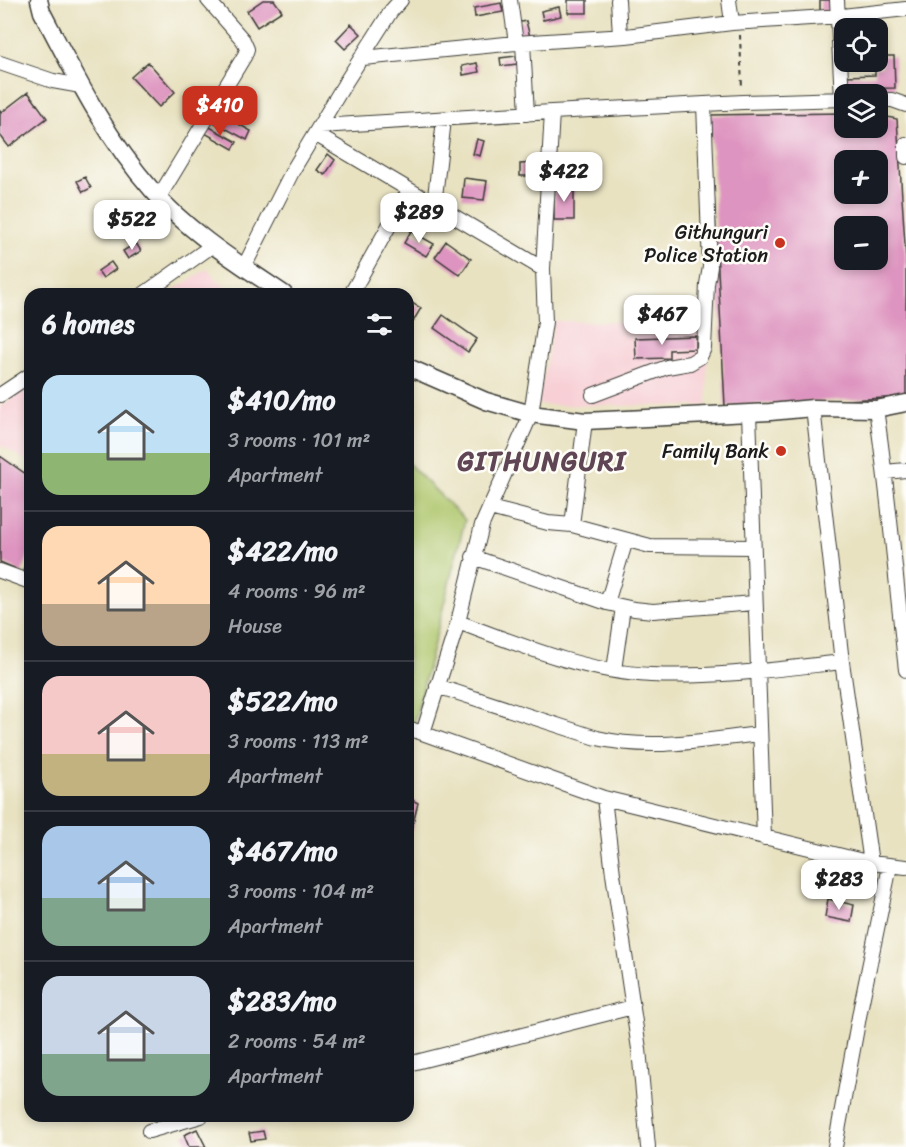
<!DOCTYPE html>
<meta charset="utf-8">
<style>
:root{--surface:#171b24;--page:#242831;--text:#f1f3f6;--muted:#9ea1a6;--line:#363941;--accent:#c8321e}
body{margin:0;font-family:Sriracha,sans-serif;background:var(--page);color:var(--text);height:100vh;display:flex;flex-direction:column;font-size:22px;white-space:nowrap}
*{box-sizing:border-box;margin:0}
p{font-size:20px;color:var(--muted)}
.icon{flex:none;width:33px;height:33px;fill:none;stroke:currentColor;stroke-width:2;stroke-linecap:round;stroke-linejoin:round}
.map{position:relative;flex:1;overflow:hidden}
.side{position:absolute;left:24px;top:288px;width:390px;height:834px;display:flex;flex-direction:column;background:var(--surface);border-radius:18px;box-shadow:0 3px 9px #0003}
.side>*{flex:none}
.controls{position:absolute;left:834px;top:18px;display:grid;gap:12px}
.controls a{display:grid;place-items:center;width:54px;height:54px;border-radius:12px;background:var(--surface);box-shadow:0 3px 9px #0003;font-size:30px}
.price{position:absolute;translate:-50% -51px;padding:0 14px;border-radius:12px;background:#fff;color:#222;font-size:20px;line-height:39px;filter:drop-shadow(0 2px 3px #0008)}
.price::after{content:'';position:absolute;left:50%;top:36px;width:18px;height:14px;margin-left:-9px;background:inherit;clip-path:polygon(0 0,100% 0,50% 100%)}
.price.current{background:var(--accent);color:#fff}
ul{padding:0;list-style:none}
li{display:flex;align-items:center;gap:18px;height:150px;padding:0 18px}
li+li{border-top:2px solid var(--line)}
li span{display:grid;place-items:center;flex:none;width:168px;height:120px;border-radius:18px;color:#555}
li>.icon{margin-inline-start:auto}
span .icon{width:72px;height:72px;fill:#fffc;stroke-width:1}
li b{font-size:26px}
h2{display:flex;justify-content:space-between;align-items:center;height:72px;padding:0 18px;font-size:26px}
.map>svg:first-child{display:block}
.built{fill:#f7cfd5}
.green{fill:#aec66c;stroke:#657144;stroke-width:1.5}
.building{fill:#de94c0;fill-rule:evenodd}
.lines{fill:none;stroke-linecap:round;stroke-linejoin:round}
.minor-casing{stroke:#3b3a35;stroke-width:16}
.major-casing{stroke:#3b3a35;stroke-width:19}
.path{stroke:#3b3a35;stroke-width:2;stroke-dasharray:4.5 4.5;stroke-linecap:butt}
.minor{stroke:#fff;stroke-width:14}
.major{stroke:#fff;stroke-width:16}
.poi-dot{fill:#c8321e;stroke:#fdfcf7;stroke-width:2}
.labels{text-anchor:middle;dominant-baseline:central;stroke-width:5;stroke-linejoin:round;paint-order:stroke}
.poi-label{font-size:20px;fill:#1c1c1c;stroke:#fdfcf7;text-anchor:end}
.district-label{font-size:26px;font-weight:bold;letter-spacing:1.5px;fill:#604655;stroke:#fdfcf7}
</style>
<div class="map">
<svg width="906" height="1147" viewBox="0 0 906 1147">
<rect width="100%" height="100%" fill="#fdfcf7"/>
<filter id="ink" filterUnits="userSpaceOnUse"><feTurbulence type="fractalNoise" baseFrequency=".0167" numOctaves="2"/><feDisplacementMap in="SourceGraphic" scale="12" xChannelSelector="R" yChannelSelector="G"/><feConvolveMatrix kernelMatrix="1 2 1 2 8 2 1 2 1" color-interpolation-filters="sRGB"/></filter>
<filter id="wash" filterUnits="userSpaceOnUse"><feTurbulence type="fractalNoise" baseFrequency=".008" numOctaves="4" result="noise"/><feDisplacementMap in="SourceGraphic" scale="24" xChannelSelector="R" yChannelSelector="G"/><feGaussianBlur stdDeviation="1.35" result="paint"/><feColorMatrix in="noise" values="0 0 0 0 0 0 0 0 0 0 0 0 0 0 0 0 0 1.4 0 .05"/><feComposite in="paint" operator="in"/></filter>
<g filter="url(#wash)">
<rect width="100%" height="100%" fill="#e8e2c1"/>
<path class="built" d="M207,269l25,25h-65z
M554,321l153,2v83l-169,-1z
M30,385v78l-30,-18v-39z"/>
<path class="green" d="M408,463l57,57 -51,203 -6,-2z"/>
<g id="blocks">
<path class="building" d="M263,0h11l8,11 -25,16 -10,-16z
M568,0h19v13h-19z
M820,0h11v12h-11z
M501,3l2,9 -28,5 -1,-9z
M559,7l2,9 -18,4 -2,-9z
M526,21l4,16 -11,2 -3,-16z
M351,24l10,10 -16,15 -9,-9z
M516,56l1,8 -16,2 -1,-8z
M882,56h12l1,32 -50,1v-13l30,-1v-8h7z
M148,62l27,30 -16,15 -28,-30z
M477,63l2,9 -16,3 -1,-9z
M28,92l19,26 -38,29 -9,-12v-25l2,2z
M215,111l36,20 -4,9 -37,-20z
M844,113v15h34v-13l19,4 9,141v137l-181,9 -15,-291zM844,160h34v34h-34zM844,226h34v34h-34z
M206,125l31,17 -4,7 -30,-17z
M477,139l7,2 -4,15 -7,-2z
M328,154l7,6 -10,15 -8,-5z
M538,163v7h-6v6h-12v-12z
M85,177l6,11 -8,4 -6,-11z
M464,178l23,3 -3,19 -22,-2z
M554,186l20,1v33h-20z
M411,231l23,13 -8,12 -22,-13z
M446,241l25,18 -11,16 -25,-18z
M136,243l5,8 -13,8 -5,-8z
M111,262l5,7 -13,9 -5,-7z
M408,301l13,7 -13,22z
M443,315l34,24 -9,13 -34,-24z
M696,336v13l-27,1v8l-33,1 -1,-21z
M0,456l30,21v75l-9,23 -7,-7 -14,-6z
M408,798l10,5 -9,36h-1z
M828,899l26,6 -3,17 -26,-5z
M197,1129l9,18h-17l-5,-12z
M263,1131l2,8 -14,2 -2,-8z"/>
</g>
</g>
<g filter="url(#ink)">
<use href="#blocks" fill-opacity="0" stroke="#3b3a35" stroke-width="1.5"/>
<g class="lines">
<g class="minor-casing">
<path id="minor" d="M510,0l6,43
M618,0l2,36
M729,0l3,23
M837,0l5,99
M523,43l4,71
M363,58l153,-15 110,-7 106,-13 110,-7 64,-7
M0,63l53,18 28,5
M878,100h14l14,5
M320,126l232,-14
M315,134l228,135
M906,144v13
M159,197l86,-142 2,-6 -4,-9 -35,-40
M434,205l10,-85
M244,267l49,-97 54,-90 44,-69 10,-11
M144,294l69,-49
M351,294l58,-104
M0,395l30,-20
M593,395l74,-28 23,-4 10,-6 4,-9 3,-64 3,-17 -6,-163
M813,408l29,254 29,201
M876,409c13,87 20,174 30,261
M749,413l15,425
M885,472l21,-2
M490,508l58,15 24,2 78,21 103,1
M572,525l13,-104
M473,557l134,46 27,6 19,2 101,-8
M0,571l30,11
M607,603l19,-63
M458,622c62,23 126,50 193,53 64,3 128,-6 191,-13
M614,670l9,-63
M437,686l160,52c55,13 107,2 162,-4
M408,728l196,70 267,65 35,4
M423,733l35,-111 24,-97 49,-111 14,-92 -2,-53 9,-157 191,-10 101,-3
M604,798l9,76 26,175 9,98
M408,1064l225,-57
M149,1131l52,-15
M835,1147l26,-141 29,-140"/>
</g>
<g class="major-casing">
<path id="major" d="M39,0l3,12c32,61 64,126 110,178 36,42 86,73 132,104
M408,367l78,34 45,13 54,7 185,-9 43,-4 63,1 30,-6"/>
</g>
<path class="path" d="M740,35l2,54"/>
<use href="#minor" class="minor"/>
<use href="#major" class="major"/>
</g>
</g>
<g class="poi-dot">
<circle cx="780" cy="243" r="6"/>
<circle cx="781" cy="451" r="6"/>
</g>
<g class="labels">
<g class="poi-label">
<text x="768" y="232">Githunguri<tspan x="768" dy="23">Police Station</tspan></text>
<text x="769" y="451">Family Bank</text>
</g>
<g class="district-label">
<text x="542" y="461">GITHUNGURI</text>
</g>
</g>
</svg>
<div class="controls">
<a><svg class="icon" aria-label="locate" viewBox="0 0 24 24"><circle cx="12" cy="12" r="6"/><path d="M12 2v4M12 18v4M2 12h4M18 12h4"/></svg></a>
<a><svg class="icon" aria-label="layers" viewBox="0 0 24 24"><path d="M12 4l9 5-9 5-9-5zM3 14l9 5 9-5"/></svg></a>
<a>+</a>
<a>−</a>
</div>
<b class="price current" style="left:220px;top:137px">$410</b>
<b class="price" style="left:564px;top:203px">$422</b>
<b class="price" style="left:419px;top:244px">$289</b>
<b class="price" style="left:132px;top:251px">$522</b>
<b class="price" style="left:662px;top:346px">$467</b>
<b class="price" style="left:839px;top:911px">$283</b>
<section class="side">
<h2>6 homes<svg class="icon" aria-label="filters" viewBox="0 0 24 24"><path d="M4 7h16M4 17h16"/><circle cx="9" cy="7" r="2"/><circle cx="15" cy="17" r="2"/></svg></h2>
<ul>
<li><span style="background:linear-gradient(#bfe0f5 65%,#8fb573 0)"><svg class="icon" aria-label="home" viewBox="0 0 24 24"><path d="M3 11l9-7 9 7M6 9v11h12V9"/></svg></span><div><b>$410/mo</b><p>3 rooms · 101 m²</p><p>Apartment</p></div></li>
<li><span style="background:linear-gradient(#ffd9b3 65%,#b9a48a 0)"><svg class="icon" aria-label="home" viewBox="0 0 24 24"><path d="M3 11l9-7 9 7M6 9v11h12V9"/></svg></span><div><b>$422/mo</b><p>4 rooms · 96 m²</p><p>House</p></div></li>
<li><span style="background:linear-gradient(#f6c9c9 65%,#c2b280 0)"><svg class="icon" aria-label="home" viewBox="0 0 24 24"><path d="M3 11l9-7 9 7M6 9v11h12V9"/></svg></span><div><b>$522/mo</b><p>3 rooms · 113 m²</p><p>Apartment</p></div></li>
<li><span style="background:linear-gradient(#a9c7e8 60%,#7fa58c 0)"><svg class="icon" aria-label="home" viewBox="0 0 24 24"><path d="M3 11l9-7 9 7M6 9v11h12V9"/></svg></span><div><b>$467/mo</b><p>3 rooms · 104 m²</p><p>Apartment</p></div></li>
<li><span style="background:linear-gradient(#c9d6e8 65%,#7fa58c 0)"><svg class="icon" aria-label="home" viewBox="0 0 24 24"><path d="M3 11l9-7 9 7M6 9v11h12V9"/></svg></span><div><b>$283/mo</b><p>2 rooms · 54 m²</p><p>Apartment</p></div></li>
</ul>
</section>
</div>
